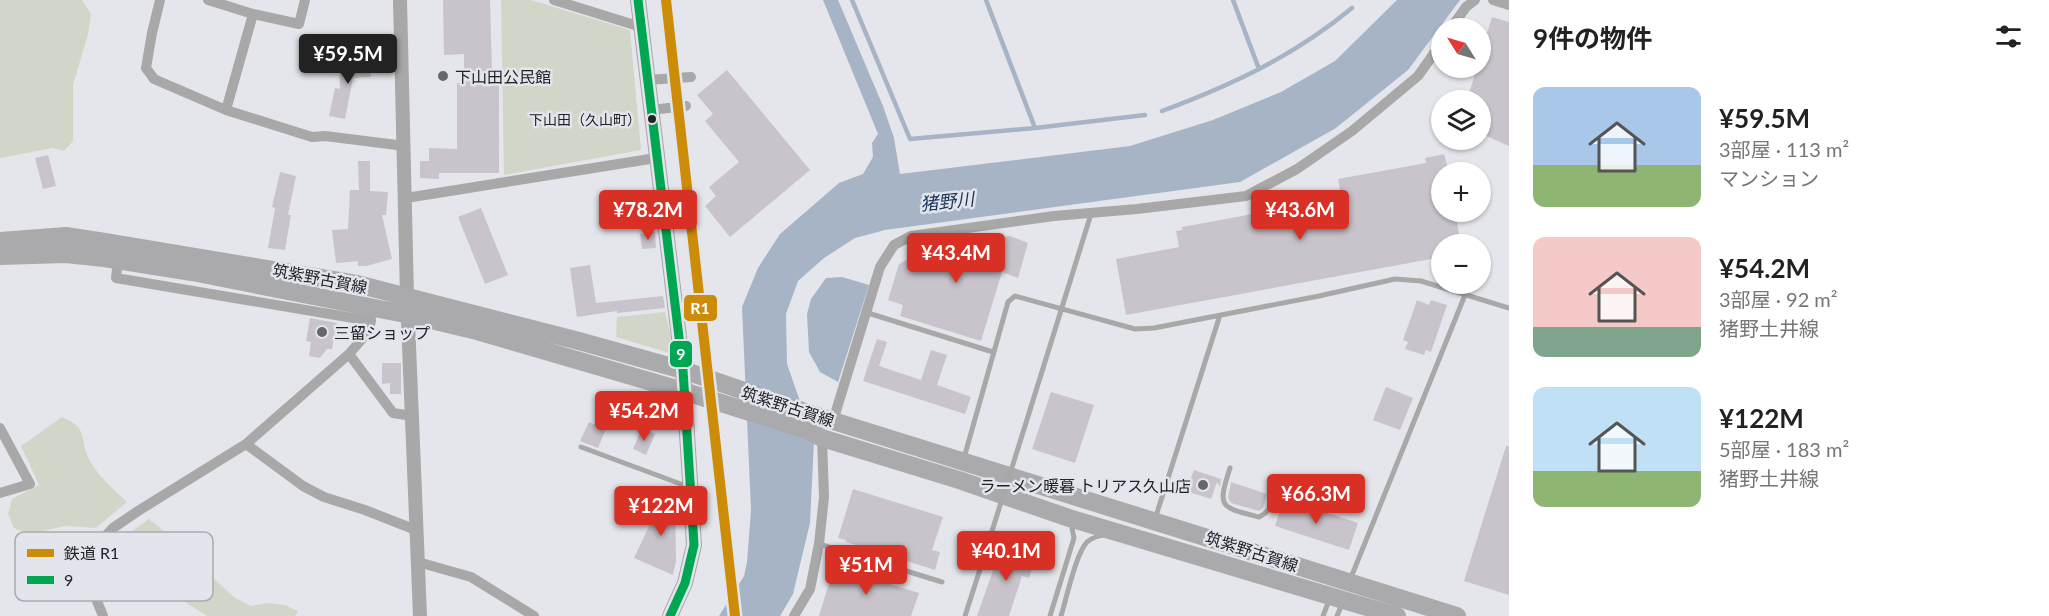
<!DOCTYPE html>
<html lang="ja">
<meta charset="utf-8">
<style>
:root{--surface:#fff;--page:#f6f6f6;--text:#222;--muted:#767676;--accent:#d93025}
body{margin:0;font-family:Lato,"Noto Sans JP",sans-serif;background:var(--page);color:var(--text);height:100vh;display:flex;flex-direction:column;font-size:22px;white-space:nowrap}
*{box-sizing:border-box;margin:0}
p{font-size:20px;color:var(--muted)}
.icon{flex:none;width:33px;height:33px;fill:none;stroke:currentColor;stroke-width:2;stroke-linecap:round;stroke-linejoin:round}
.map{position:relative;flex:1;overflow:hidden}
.panel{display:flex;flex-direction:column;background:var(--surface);width:540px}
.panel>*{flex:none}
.needle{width:39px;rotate:307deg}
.buttons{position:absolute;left:1431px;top:18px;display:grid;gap:12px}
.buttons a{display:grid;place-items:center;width:60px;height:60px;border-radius:50%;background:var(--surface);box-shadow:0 2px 4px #0004;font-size:30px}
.price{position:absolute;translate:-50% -51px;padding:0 14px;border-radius:6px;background:var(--accent);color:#fff;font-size:20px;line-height:39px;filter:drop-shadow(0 2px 3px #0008)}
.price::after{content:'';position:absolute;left:50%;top:36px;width:18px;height:14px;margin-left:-9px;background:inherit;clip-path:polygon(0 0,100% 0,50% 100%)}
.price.current{background:#222;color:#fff}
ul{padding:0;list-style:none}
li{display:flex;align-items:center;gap:18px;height:150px;padding:0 24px}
li span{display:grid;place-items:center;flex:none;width:168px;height:120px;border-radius:12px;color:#555}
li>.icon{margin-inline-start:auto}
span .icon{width:72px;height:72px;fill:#fffc;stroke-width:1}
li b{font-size:26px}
h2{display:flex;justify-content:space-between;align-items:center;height:72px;padding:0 24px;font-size:26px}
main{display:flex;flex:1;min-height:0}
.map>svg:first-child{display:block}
.green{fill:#d2d6c8}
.water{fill:#a6b4c5}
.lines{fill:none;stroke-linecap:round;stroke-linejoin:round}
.stream{stroke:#a6b4c5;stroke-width:4.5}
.building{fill:#c9c4cb}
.service{stroke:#a8a8a9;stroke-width:5}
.minor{stroke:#a8a8a9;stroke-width:10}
.tertiary{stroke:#a8a8a9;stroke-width:14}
.secondary{stroke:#a7a6a8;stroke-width:16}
.primary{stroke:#aaaaac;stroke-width:18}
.service-bridge{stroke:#a8a8a9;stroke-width:5}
.bus-1-casing{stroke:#e3e5ed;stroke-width:14}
.bus-1{stroke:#00a651;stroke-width:9}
.rail-1-casing{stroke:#e3e5ed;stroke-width:15}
.rail-1{stroke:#cc8c07;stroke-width:10}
.poi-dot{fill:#66676a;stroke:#e3e5ed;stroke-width:2}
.bus-dot{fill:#212224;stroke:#e3e5ed;stroke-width:2}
.labels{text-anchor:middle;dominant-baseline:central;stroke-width:5;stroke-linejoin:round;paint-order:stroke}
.bus-label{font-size:14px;fill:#212224;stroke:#e3e5ed;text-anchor:end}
.poi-label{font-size:16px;fill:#212224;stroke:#e3e5ed;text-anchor:start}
.street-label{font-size:16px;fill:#212224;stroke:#e3e5ed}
.water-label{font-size:18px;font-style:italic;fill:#153355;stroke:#e3e5ed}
.key{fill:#e3e5ed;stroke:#a9aab1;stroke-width:1.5}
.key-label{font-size:16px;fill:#212224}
.line-badge{stroke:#e3e5ed;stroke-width:2}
.badge-label{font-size:16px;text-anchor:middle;font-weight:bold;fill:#fff}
</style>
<main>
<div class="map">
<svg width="1509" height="616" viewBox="0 0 1509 616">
<rect width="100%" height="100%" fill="#e5e6eb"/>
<path class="green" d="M0,0h82l9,14 -3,20 -15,51v56l-9,10 -11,-3 -53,10z
M501,0h30l99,30 11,120 -137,25z
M665,312l6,25 -2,16 -53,-16 1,-20z
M62,417c27,11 17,21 27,42 8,16 25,31 38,43l-31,26 -31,-2 -36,8 -15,-6 -6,-14 4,-15 27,-14 -18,-39z
M149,519l55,45 8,13 23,21 16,8 17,-3 17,2 13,6 -3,5h-88l-28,-18 -32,-28 -19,-22 -3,-12z"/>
<path class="water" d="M823,0h15l45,106 11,32 6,36 230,-28 83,-26 68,-28 54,-31 62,-61h63l-52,70 -72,58 -96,54 -355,48 -30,8 -31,20 -26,23 -12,33 1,50 27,77 -4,82 -17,71 -13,22h-61l25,-40 3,-14 4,-52 -9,-203 16,-39 22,-34 59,-51 24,-9 10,-17 -1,-14 6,-9z
M842,277l27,8 -31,97 -18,-10 -11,-20 -2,-38 4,-15 15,-21z"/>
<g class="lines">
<path class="stream" d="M852,0l58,139 125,-11 -49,-128
M1233,0l26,69
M1162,111c70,-26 132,-55 190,-103
M1035,128l110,-13"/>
</g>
<path class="building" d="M443,0h47l2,71h7v102h-60v6l-19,-1v-17h9v-13l28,1v-66h7v-29l-20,1z
M1492,17l17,5v124l-29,-13v-33h-13l10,-32h3v-13z
M370,60l1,17 -18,1 -8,41 -16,-3 6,-28 5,1 -1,-27z
M727,70l83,100 -80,67 -25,-31 11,-10 -7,-9 30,-25 -34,-41 8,-7 -16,-19z
M1444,154l5,18h-7v40h13l6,32h-19v13l-316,58 -10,-56 63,-12 -3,-16 6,-1v-3l131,-24 -2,-8 29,-5 -2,-11 88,-16 -1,-5z
M48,155l8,31 -13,3 -8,-31z
M358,161h12v30l18,1 -2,23h-4l10,44 -26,7h-8v-5l-22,2 -4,-33 16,-1 2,-39h9z
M280,172l16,4 -8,39h3l-6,35 -17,-2 7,-40 -3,-1z
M481,208l27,67 -23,9 -27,-67z
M655,232l1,16 -14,1 -2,-15z
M1010,236l18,7 -10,35 -16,-6 -21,69 -81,-25 3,-11 -15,-5 11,-36 22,-12z
M590,265l6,38 67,-7 2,12 -48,5v-2l-40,6 -7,-49z
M1417,300l12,5 2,-5 16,5 -16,47 -5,-2 -2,5 -19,-6 3,-7 -5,-2z
M310,318l27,5 -5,26h-5l-7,9 -11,-2 2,-14 -5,-1z
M877,339l10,3 -8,24 42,14 10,-30 16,5 -10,30 34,12 -6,17 -102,-33z
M382,363h19v31h-11v-11l-8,1z
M1386,387l27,11 -13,32 -27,-10z
M1051,392l43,13 -19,58 -43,-14z
M589,422l17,7 -8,19 -18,-7z
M642,428l13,6 -9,21 -13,-6z
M1506,446h3v149l-45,-14z
M1194,470l27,9 -1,8 -3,-5 -6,17 -25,-8z
M1231,482l36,12 -4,14 -4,3 -28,-8 -3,-5z
M853,489l90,28 -11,33 8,2 -5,18 -44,-14 -1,5 -13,-4 2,-5 -33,-10v-2l-8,-2z
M666,490l9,5 1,66 -3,14 -39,-17z
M1284,498h7l16,16 2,-7 49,16 -9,27 -74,-24z
M1002,545l34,11 -7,22 -7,-2 -13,40h-32z
M874,566l13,4 -4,12 36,11 -8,23h-92l15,-49 36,11z"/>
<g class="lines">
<path class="service" d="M868,313l125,39
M1030,410l61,-196
M581,447l108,40
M964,458l44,-156 7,-6 120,33 19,-1 165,-32 76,-17 26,2 88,27
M1230,468c-13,40 -10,39 29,49 15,-8 16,-19 21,-34
M1155,519l65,-204
M819,544l123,38
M1350,580l115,-285
M965,616l17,-53
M1050,616l24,-78 -3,-15
M1061,616c5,-16 15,-63 26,-74 4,-4 13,-7 18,-7
M1323,616l7,-18
M1337,616l5,-12"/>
<path class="minor" d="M160,0l-8,33 -6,35 8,11 72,31 86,27 13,-1 80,10
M208,0l45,14 46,10 6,-24
M554,0l87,27
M1493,0l16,5
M1451,28l15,-21 9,-7
M647,80l44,-3
M226,110l27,-96
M651,110l35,-4
M406,198l250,-40
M118,260l-2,18 255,43
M349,354l44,59 19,3
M833,421l47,-154 14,-22 17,-9 143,-20 83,-7 109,-13 51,-27 55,-38 66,-55 24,-34
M0,428l30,56 -30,9
M246,444l57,42 21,11 41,13 51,20
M418,562l53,15 63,39
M103,616l-15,-37 9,-34 16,-17 25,-17 108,-67 103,-90 19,-22 3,-11 -1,-13
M794,616l16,-27 9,-45 5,-47 -2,-59"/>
<path class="tertiary" d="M400,0l7,296 13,320"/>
<path class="secondary" d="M638,0l45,370 11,175 -9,38 -15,33"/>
<path class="primary" d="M0,241l66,-5 39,6 252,42 222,57 104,29 128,44 646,202
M0,256l66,-2 38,4 88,14 218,43 67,16 206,60 124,39 15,8 137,42 110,38 328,98"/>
<path class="service-bridge" d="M982,563l48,-153"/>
<g class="bus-1-casing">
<path id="bus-1" d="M638,0l45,370 11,175 -9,38 -15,33"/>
</g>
<use href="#bus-1" class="bus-1"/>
<g class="rail-1-casing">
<path id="rail-1" d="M666,0l69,616"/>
</g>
<use href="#rail-1" class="rail-1"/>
</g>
<g class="poi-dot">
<circle cx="443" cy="76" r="6"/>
<circle cx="322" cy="332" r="6"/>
<circle cx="1203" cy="485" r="6"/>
</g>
<circle class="bus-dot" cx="652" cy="119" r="5"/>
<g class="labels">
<g class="bus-label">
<text x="641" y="119">下山田（久山町）</text>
</g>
<g class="poi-label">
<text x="455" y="76">下山田公民館</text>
<text x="334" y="332">三留ショップ</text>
<text x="1191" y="485" text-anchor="end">ラーメン暖暮 トリアス久山店</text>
</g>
<g class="street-label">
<text transform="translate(320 278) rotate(11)">筑紫野古賀線</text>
<text transform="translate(788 406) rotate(18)">筑紫野古賀線</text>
<text transform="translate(1252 551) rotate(18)">筑紫野古賀線</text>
</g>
<g class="water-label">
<text transform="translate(947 201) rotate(-6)">猪野川</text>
</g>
</g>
<rect x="15" y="532" width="198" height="69" rx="9" class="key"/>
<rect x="27" y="549" width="27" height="8" fill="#cc8c07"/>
<rect x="27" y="576" width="27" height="8" fill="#00a651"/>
<g class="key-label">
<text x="64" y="559">鉄道 R1</text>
<text x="64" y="586">9</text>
</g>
<g class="line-badge">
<rect x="683" y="294" width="35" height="28" rx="6" fill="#cc8c07"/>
<rect x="669" y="340" width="24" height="28" rx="6" fill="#00a651"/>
</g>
<g class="badge-label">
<text x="700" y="314">R1</text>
<text x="681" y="360">9</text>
</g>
</svg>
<div class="buttons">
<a><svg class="needle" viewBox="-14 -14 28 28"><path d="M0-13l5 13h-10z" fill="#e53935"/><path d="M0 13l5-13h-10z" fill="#767676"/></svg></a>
<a><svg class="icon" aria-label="layers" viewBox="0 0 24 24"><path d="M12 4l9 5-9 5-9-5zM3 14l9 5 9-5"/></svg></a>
<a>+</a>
<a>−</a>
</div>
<b class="price current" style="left:348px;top:85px">¥59.5M</b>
<b class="price" style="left:648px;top:241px">¥78.2M</b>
<b class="price" style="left:1300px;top:241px">¥43.6M</b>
<b class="price" style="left:956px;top:284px">¥43.4M</b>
<b class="price" style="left:644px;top:442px">¥54.2M</b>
<b class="price" style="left:1316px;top:525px">¥66.3M</b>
<b class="price" style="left:661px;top:537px">¥122M</b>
<b class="price" style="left:1006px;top:582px">¥40.1M</b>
<b class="price" style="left:866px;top:596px">¥51M</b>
</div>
<section class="panel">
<h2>9件の物件<svg class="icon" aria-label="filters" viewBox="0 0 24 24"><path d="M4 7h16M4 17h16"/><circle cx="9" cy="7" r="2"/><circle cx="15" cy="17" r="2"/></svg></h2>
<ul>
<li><span style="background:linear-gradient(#a9c7e8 65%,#8fb573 0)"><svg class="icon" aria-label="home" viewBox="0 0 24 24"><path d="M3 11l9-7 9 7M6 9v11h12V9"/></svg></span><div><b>¥59.5M</b><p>3部屋 · 113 m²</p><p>マンション</p></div></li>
<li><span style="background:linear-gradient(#f6c9c9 75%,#7fa58c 0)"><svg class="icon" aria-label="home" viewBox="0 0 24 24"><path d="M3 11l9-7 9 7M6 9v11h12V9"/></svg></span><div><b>¥54.2M</b><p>3部屋 · 92 m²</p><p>猪野土井線</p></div></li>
<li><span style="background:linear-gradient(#bfe0f5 70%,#8fb573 0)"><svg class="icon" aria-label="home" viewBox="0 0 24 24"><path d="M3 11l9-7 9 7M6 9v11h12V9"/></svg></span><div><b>¥122M</b><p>5部屋 · 183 m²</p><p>猪野土井線</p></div></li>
</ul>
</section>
</main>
